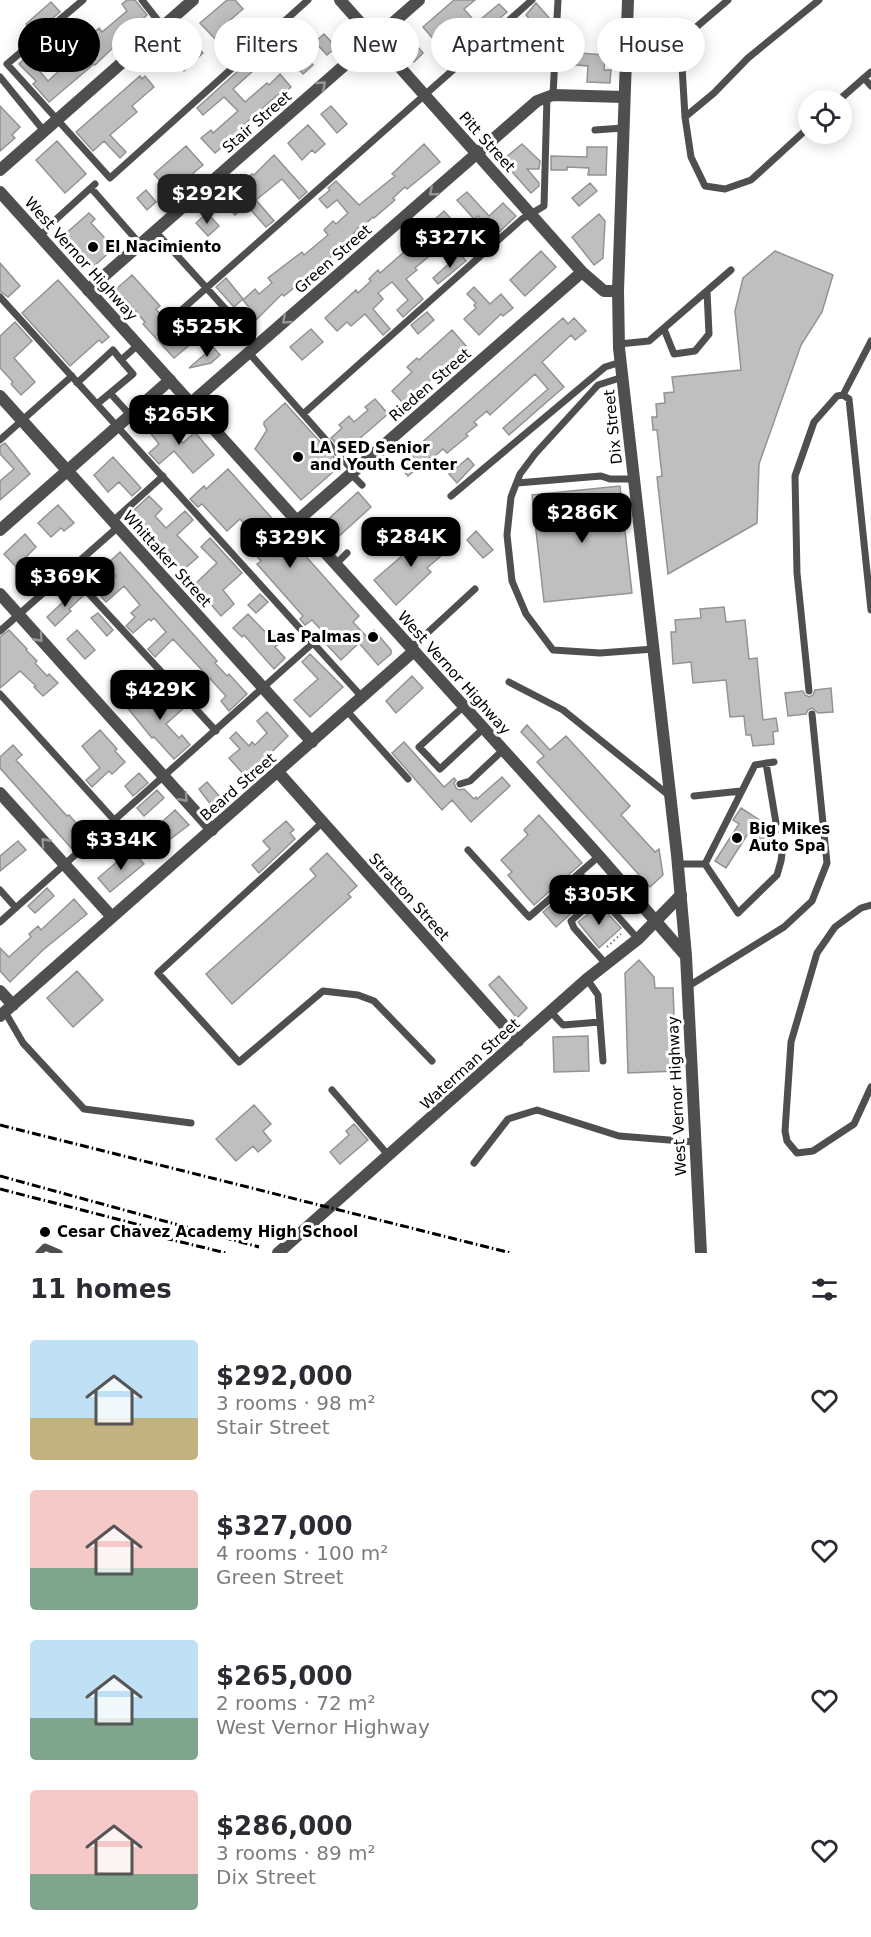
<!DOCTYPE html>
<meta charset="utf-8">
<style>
:root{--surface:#fff;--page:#f7f7f7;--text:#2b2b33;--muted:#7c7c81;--accent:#000}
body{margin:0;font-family:"DejaVu Sans",sans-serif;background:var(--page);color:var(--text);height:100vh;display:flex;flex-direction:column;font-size:22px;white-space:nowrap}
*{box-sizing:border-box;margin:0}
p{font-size:20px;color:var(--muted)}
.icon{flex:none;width:33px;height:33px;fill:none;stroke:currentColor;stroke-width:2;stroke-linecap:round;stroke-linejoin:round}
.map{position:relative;height:1253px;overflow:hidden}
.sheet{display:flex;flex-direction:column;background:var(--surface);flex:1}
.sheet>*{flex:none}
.top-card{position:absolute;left:18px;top:18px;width:836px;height:54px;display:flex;gap:12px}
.tools{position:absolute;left:798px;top:90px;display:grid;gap:12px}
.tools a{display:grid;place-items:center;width:54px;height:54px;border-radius:50%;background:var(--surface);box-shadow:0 3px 15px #0003;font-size:30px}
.price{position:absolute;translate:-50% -51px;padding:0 14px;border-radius:12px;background:var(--accent);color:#fff;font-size:20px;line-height:39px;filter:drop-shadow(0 2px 3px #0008)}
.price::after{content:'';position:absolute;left:50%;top:36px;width:18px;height:14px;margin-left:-9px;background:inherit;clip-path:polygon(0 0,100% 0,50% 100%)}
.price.current{background:#222;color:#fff}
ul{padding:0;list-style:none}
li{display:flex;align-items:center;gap:18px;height:150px;padding:0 30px}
li span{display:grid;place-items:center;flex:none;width:168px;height:120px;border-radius:6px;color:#555}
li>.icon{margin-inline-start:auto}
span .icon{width:72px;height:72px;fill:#fffc;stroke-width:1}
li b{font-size:26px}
h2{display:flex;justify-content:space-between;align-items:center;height:72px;padding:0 30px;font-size:26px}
.pill{padding:0 21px;border-radius:27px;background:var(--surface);box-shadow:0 3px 15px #0003;font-size:21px;line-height:54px}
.pill.current{background:var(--accent);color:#fff}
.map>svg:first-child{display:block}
.building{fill:#bfbfbf;stroke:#939393;stroke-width:1.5}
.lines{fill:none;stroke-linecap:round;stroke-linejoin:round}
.path{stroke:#717171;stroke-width:2;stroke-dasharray:1.5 3;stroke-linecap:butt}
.service{stroke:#4f4f4f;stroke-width:7}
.minor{stroke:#4f4f4f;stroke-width:12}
.tertiary{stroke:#4f4f4f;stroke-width:12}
.rail{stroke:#000;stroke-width:3;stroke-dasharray:9 3 1.5 3;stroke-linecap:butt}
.oneway{stroke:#959595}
.poi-dot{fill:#000;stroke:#fff;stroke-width:2}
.labels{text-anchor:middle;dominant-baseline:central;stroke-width:6;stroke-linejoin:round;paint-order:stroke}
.street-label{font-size:15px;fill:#000;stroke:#fff}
.poi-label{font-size:15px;font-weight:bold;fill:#000;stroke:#fff;text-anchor:start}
</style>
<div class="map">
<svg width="871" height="1253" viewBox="0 0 871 1253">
<rect width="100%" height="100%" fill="#fff"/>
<path class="building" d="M127,0h8l12,15 -52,50 -1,-1 -45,38 -16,-18 3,-3 -17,-17 8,-8 21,25 12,-11 -7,-9 9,-8 4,4 11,-10 1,1 21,-20 3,4 12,-10 13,-11 -5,-7z
M227,0h8l8,9 -22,19 14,16 8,-8 7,8 -16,15 -34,-36z
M454,0h21l-11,9 12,14 23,-19 8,8 -23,20 1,2 -20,17 -16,-18 -3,-2 -11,10 -12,-14z
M51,2l9,10 -25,21 -9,-9z
M536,3l15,17v5l-9,8 -16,-18z
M324,34l12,13 -9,8 -12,-13z
M189,38l14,15 -19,18 -15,-18z
M410,38l13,15 -9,9 -14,-15z
M547,45l2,18 -10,3 -4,-18z
M297,48l16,17 -10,9 -15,-17z
M565,52l40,3 -1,15h7l-1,13 -23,-1 1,-16 -24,-2z
M258,53l7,7 -32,29 12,13 22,-19 2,2 11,-11 11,13 -9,8 -2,-2 -22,19 -13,12 2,2 -32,27 -14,-15 10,-8 2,3 25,-22 -14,-14 -21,18 -6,-7z
M140,76l2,3 3,-3 9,11 -22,19 5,6 -27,23 16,17 -6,6 -16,-17 -11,10 -17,-19z
M0,106l20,21 -8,8 3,3 -15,13z
M331,106l16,18 -10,9 -16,-19z
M308,125l17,19 -10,9 -3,-3 -10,10 -14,-17z
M57,141l29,33 -21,19 -29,-33z
M424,144l16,18 -33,27 -2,-2 -12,11 2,2 -21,18 -1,-1 -12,11 -1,-2 -21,24 -44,37 -11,9 -2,-2 -32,32 -6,-7 8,-8 -9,-11 12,-11 4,5 13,-11 -4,-5 34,-26 2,3 24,-20 -4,-5 9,-9 3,3 12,-11 -11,-13 -10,8 -8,-9 11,-9 -2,-2 8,-7 23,24 36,-29 -3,-2z
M522,144l18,17 -1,8h-12l12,14v3l-8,7 -27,-30 3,-3 -2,-2z
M186,146l17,19 -31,26h-3l-15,-17z
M587,147h20l-1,28h-18l1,-7 -22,-1v3h-16v-14l36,1z
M274,155l33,37 -8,7 -17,-20 -26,21 18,21 -8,6 -16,-18 -2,2 -3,-4 -10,8 -13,-15 30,-26 2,1z
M590,183l7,8 -18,15 -7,-8z
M146,190l10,12 -9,8 -10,-12z
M467,192l22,24 14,-13 13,13 -23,22 -7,-8 3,-2 -11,-12 -4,3 -17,-19z
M444,211l15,17 -11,10 2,1 -35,29 2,2 -11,9 17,20 -20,18 -6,-7 11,-10 -16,-18 -14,11 5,6 -10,10 17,20 -7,6 -18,-21 -14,12 -4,-4 -10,9 -12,-13 31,-28 2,3 13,-12 -2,-2 9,-9 2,3 24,-21 -2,-2 14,-14z
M89,213l6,6 -4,4 23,25 -22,20 -29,-32z
M207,213l12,13 -11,10 -12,-13z
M599,214l6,7 -2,37 -9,7 -22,-28z
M541,251l15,16 -31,29 -15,-16z
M775,251l58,24 -11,37 -21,33 -42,119 -2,59 -89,51 -11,-97 5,-1 -5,-46h-4l-1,-13h5l-1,-13 9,-1 -1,-10 10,-1 -2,-15 69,-7 -6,-59 8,-33z
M460,254l6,7 -28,23 -5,-6z
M0,263l20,23 -12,11 -8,-6z
M132,275l28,31 -4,3 11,13 5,-5 13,12 15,-13 9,9v4l-35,29 -31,-34 2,-2 -20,-23 -2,3 -9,-11z
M226,278l17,21 -9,8 -18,-20z
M58,280l51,57 -7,6 -3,-3 -29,26 -48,-53z
M474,287l16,17 11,-10 12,14 -10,8 -2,-2 -22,21 -15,-16 12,-11 -2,-3 2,-2 -9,-9z
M427,312l7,8 -16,14 -7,-9z
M563,318l5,6 6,-6 12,13 -11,9 -4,-5 -29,27 22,25 -55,48 -6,-7 45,-39 -13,-15 -45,41 -3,-4 -13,11 3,3 -11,9 2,2 -10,8 -11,9 -4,-4 -12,10 -2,-1 -21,18 -9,-10 22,-19 -2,-2z
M15,322l17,19 -18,17 21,24 -14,13 -10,-11 2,-2 -13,-14v-32z
M311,329l12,13 -21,18 -12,-13z
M452,330l15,17 -63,57 -12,-13 20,-19 -5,-5 10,-9 2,2z
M213,347l7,8 -9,8 -22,5z
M375,399l13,15 -44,38 -13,-14 11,-10 -3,-3 10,-9 5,6 14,-12 -3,-3z
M285,403l56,62 -40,35 -46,-51 12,-19 -3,-5v-3z
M167,414l8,9 -5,4 13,16 12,-11 19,23 -21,18 -19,-22 -15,13 -10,-11 10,-9 -11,-14z
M5,443l25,31 -30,26v-19l14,-12 -14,-15v-8z
M113,457l28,31 -9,8 -13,-14 -11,10 -14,-17z
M468,458l6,7 -17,18 -8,-9z
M228,469l131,147 -6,6 14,15 7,-7 17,20v4l-13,11 -19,-22 -18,17 -14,-15 4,-4 -19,-21 -7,5 -5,-6 3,-3 -46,-52 4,-3 -8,-9 9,-8 -22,-25 -13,12 -25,-27 -4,3 -8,-8 14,-13 2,3z
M620,486l12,107 -88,9 -12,-107z
M358,492l13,15 -34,31 -13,-15z
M149,496l13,13 -7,7 11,12 19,-17 8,9 -16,15 21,22 -16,14 -20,-19 3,-3 -35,-35z
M58,505l16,18 -10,8 -3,-3 -10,9 -13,-14z
M431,531l17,19 -21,18 4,4 -35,33 -22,-25z
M476,531l17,19 -10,8 -16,-18z
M25,534l11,13 -12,12 2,2 -8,8 -14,-15z
M210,538l32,35 -19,17 11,14 -13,12 -27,-31 23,-22 -16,-16z
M120,552l97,109 -2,2 12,13 2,-2 18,20 -18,17 -8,-10 5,-5 -53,-57 -18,18 -7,-8 18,-17 -12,-14 -3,3 -2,-2 -16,14 -7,-7 9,-9 -4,-4 9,-8 -16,-19 -18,16 -6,-7 14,-12 -2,-3 4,-4 -10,-11z
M77,589l6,7 -14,13 2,2 -16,15 -8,-9z
M260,594l8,8 -12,11 -8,-8z
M724,607l2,15 19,-2 4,39 8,-1 6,62 13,-2 2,13 -5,1 1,12 -21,2 -2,-11h-5l-2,-19 -14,1 -4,-37 -33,3 -2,-21 -18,2 -2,-32h5l-1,-12 26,-2 -1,-9z
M98,613l15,17 -6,6 -16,-18z
M248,614l21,22 3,-3 8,10 -5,4 10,11 -11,11 -30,-34 -2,2 -9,-9z
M9,630l18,19 -1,1 11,11 -2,2 12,13 2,-2 9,9 -15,13 -9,-9 2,-1 -16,-15 -20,17v-51z
M77,630l18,20 -10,9 -18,-20z
M310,654l33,33 -33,30 -16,-17 24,-21 -16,-17z
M412,676l11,12 -27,25 -10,-12z
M831,688l2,24 -15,1 -6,-5 -4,2 -2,4 -18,2 -3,-23 18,-2 2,4 4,2 4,-2 2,-5z
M167,690l10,11 2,-1 7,6 -20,18 13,14 3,-3 8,10 -16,14 -20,-22 -2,1 -26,-32 13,-13 11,12z
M267,712l21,24 -42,41 -17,-19 11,-9 -10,-11 6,-6 13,14 3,-4 3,3 12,-12 -10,-12z
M527,725l23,25 16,-14 64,70 -9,9 34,37 4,-3 4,26 -13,12 -113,-125 7,-6 -23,-24z
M100,730l17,19 -2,2 10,11 -13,12 -3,-3 -17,16 -6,-7 14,-12 -18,-22z
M404,742l40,45 10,-9 2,2 -2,3 2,5 3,2 5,-1 10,10 2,-2 1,2 25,-22 8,9 -39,36 -19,-22 -10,10 -50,-57z
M13,745l9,10 -6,5 51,56 2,-1 8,9 -2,3 11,11 -13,12 -73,-82v-11z
M139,773l9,10 -15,13 -8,-10z
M207,782l13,15 -9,8 -12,-16z
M157,790l7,8 -20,18 -7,-8z
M741,808l37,24 -8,13 -21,-13 -23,36 -11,-7 24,-37 -6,-4z
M175,810l14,15 -24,18 -11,-14z
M539,815l43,48 -48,42 -26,-30 4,-3 -11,-12 27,-25 -4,-5z
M286,821l8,9 -4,3 5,6 -36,34 -7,-8 18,-16 -7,-8z
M18,841l8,9 -26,21v-15z
M131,850l13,14 -34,28 -12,-14z
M327,853l30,33 -9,8 3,3 -119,107 -26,-30 110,-98 -6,-7z
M573,886l13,14 -30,27 -13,-15z
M47,888l7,8 -19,17 -7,-7z
M74,899l13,15 -44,36 -33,32 -10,-11v-23l9,9 22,-20 -2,-3 9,-8 3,4z
M600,905l21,23 -22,20 -21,-26z
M639,960l15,17 1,11h18l3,83 -48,2 -3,-100z
M77,971l26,29 -30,27 -26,-29z
M499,976l28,32 -10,10 -28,-33z
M588,1036l1,35 -35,1 -1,-35z
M254,1105l17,19 -8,7 8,10 -13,11 -5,-6 -17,15 -20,-22z
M354,1124l14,16 -28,24 -10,-12 19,-17 -3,-4z"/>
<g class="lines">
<path class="path" d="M607,947l14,-13"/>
<path class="service" d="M83,0l-76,64 103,114 198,-178
M142,0l21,27
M728,0l-34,29 -12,37 3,51 6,40 14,29 20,3 26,-9 57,-52
M871,72l-7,6 7,8
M0,77l44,54
M553,95l5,-95
M839,100l25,-22
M685,117l29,-24 34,-35 71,-58
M595,130l28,-2
M91,188l49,56
M155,231l103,114
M40,237l12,-14 43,-39
M0,297l362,400
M177,314l355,-314
M664,329l10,25 21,-3 14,-17 -2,-43
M619,344l30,-3 82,-71
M249,353l54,61
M623,377l-25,8 -63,69 -15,20 -9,23 -4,38 5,46 14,33 27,36 47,3 54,-4
M77,383l36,-33 8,10
M110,393l20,22
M843,395l6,4 22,211
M97,404l36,-30 -12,-14 17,-15
M0,440l72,-64
M377,452l10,12
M354,472l-51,-58 219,-195 22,-13 3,-109
M351,474l11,11
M517,483l84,-7 9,3h24
M451,496l154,-129 16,-5
M113,521l50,-45
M336,564l11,-11
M68,571l148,160
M0,631l118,-104
M411,648l64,-59
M509,682l54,28 108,87
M809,691l-12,-118 -2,-97 19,-54 23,-26 6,-1 28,-54
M0,694l115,127
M464,706l-45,41 21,22 44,-41
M347,711l61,68
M766,763l10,60
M460,784l10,-3 33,-31
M694,796l47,-5
M323,822l-165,151 81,89 84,-71 35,4 16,6 58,60
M468,850l61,67 70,-61
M678,864h27l50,-99 19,-3
M705,864l33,49 39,-38 4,-14 2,-16
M579,873l59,66
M0,890l16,18
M599,896l-28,25 3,7 32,36
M871,905l-10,3 -26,19 -18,26 -26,89 -6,89 2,10 10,12 16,-2 41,-27 17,-37
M612,910l19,-17
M0,922l313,-279
M587,979l11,16 5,66
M687,987l97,-60 28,-26 15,-38 -15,-149
M5,1012l18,31 61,66 107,14
M551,1012l12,13 37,-3
M332,1090l57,66
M474,1163l34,-44 29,-9 82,26 75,6
M39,1253l6,-6 14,6"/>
<path class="minor" d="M340,0l242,272 22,19h14
M0,170l193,-170
M88,290l331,-290
M0,396l312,346
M191,403l346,-302 16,-6 71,2
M297,521l285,-249
M0,530l170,-150
M0,594l212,236
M278,772l240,269
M0,793l112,124
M0,991l13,14
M0,1016l414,-365
M278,1253l309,-274 51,-40 43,-44"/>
<path class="tertiary" d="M628,0l-10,291 1,57 58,507 9,101 15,297
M0,192l599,664 87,100"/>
<path class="rail" d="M0,1125l511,128
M0,1176l259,71
M0,1189l144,37
M132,1230l94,23"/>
</g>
<defs><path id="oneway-chevron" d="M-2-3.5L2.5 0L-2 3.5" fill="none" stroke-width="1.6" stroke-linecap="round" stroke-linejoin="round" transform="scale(1.5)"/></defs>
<g class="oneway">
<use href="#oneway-chevron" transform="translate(322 85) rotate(-41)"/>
<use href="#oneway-chevron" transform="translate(433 192) rotate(139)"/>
<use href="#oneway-chevron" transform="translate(286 320) rotate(139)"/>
<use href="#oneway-chevron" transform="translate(39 638) rotate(48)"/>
<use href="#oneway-chevron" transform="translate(184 798) rotate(48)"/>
<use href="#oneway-chevron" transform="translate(45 842) rotate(-132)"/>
</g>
<g class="poi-dot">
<circle cx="93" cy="247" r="6"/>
<circle cx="298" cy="457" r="6"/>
<circle cx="373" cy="637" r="6"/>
<circle cx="737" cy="838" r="6"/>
<circle cx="45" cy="1232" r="6"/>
</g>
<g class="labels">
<g class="street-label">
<text transform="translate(257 122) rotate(-41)">Stair Street</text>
<text transform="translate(487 142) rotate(48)">Pitt Street</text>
<text transform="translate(81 259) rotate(48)">West Vernor Highway</text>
<text transform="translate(333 259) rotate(-41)">Green Street</text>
<text transform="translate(430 385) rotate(-41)">Rieden Street</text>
<text transform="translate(613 427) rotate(-96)">Dix Street</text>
<text transform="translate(167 559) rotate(48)">Whittaker Street</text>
<text transform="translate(454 673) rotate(48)">West Vernor Highway</text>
<text transform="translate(238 787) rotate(-41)">Beard Street</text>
<text transform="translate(409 897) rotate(48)">Stratton Street</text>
<text transform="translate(470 1064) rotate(-42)">Waterman Street</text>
<text transform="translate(677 1096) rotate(-93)">West Vernor Highway</text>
</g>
<g class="poi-label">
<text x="105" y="247">El Nacimiento</text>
<text x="310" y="448">LA SED Senior<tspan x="310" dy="17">and Youth Center</tspan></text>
<text x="361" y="637" text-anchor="end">Las Palmas</text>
<text x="749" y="829">Big Mikes<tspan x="749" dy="17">Auto Spa</tspan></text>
<text x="57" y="1232">Cesar Chavez Academy High School</text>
</g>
</g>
</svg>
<div class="tools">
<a><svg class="icon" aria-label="locate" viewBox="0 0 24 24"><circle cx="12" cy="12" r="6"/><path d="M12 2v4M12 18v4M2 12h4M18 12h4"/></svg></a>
</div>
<b class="price current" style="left:207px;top:225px">$292K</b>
<b class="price" style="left:450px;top:269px">$327K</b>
<b class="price" style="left:207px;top:358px">$525K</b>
<b class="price" style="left:179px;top:446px">$265K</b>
<b class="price" style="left:582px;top:544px">$286K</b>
<b class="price" style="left:411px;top:568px">$284K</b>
<b class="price" style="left:290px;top:569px">$329K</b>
<b class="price" style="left:65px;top:608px">$369K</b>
<b class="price" style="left:160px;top:721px">$429K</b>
<b class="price" style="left:121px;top:871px">$334K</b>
<b class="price" style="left:599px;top:926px">$305K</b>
<div class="top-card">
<a class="pill current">Buy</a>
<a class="pill">Rent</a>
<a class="pill">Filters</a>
<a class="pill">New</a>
<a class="pill">Apartment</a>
<a class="pill">House</a>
</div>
</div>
<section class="sheet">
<h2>11 homes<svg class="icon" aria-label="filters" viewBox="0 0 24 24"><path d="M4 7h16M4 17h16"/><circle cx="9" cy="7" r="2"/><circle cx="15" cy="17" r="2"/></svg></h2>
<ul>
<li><span style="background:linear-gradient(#bfe0f5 65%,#c2b280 0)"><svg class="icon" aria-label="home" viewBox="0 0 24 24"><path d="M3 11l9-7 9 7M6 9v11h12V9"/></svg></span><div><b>$292,000</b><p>3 rooms · 98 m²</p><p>Stair Street</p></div><svg class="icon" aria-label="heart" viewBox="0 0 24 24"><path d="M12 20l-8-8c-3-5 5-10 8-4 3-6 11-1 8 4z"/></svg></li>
<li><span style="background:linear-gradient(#f6c9c9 65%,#7fa58c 0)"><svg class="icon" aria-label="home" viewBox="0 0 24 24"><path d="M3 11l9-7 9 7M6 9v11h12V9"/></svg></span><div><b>$327,000</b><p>4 rooms · 100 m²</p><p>Green Street</p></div><svg class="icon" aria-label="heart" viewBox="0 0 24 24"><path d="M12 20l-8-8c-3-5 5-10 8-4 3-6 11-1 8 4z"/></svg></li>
<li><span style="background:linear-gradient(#bfe0f5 65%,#7fa58c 0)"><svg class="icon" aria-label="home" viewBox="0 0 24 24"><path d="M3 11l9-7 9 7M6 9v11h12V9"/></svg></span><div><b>$265,000</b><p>2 rooms · 72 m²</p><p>West Vernor Highway</p></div><svg class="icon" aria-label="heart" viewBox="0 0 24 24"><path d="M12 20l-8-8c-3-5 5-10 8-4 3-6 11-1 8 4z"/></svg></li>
<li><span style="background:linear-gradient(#f6c9c9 70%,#7fa58c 0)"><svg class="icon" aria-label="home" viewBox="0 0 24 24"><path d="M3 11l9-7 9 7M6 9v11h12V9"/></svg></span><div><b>$286,000</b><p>3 rooms · 89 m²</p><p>Dix Street</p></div><svg class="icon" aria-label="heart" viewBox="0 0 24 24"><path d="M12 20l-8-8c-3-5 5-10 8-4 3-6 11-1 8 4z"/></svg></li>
</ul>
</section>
